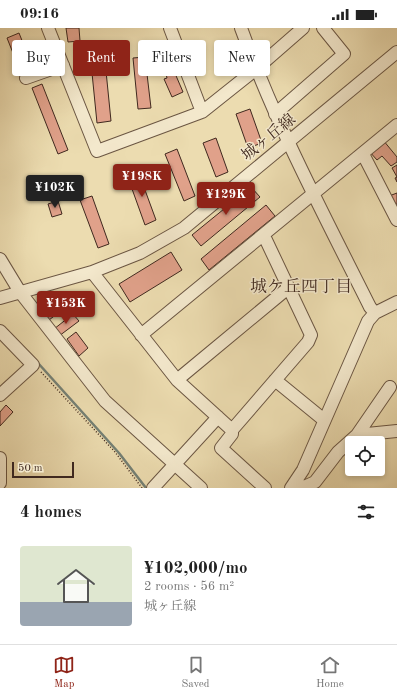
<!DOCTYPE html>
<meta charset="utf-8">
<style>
:root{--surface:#fff;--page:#f2f2f2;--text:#222;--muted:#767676;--line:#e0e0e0;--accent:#8f2418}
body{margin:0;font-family:"Old Standard TT","Noto Serif JP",serif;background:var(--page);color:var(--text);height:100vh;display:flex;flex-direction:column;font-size:15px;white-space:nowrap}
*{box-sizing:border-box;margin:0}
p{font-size:13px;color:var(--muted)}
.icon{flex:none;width:22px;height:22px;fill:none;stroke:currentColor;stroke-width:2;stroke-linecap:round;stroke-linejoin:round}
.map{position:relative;height:460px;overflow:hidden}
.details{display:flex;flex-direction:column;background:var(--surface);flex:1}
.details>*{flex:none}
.top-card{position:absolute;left:12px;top:12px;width:373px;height:36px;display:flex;gap:8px}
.fabs{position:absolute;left:345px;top:408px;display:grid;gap:8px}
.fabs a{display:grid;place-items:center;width:40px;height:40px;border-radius:4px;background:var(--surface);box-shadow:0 2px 6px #0003;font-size:20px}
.scale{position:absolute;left:12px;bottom:10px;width:62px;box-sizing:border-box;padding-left:4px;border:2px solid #40291f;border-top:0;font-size:11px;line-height:14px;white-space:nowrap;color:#40291f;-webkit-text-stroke:3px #f3e8cc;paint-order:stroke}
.price{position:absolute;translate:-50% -34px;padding:0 9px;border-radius:4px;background:var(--accent);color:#fff;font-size:13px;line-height:26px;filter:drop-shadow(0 1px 2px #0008)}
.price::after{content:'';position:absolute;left:50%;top:24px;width:12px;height:9px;margin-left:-6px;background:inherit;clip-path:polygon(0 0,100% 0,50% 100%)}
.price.selected{background:#222;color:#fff}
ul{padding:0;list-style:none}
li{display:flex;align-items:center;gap:12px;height:100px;padding:0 20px}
li span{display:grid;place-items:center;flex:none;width:112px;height:80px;border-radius:4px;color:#555}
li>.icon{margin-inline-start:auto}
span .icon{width:48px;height:48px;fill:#fffc;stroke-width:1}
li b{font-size:17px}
h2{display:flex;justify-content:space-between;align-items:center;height:48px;padding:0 20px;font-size:17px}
.tag{padding:0 14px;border-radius:4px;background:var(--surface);box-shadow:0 2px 6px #0003;font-size:14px;line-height:36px}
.tag.selected{background:var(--accent);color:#fff}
.status{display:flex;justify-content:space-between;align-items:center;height:28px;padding:0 20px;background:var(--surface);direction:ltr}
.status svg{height:11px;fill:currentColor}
.tab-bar{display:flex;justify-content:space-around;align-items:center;height:56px;border-top:1px solid var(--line);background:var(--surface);font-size:11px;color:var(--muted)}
.tab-bar a{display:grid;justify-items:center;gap:2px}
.tab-bar .selected{color:var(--accent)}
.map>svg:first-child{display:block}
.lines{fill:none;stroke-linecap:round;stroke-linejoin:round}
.stream{stroke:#758175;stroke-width:2.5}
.building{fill:#e0a18a;stroke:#40291f}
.minor-casing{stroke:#6b5643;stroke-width:14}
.path{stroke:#40291f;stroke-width:1.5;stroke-dasharray:1 2;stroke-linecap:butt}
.minor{stroke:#f3e8cc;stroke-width:12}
.labels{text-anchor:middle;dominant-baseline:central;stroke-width:3;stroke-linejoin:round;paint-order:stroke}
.street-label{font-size:16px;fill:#40291f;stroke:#f3e8cc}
.neighbourhood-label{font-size:17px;fill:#40291f;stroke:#f3e8cc}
</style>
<div class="status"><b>09:16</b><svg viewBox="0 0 49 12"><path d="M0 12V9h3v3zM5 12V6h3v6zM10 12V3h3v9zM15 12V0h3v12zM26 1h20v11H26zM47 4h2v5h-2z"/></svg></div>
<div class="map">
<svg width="397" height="460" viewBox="0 0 397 460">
<rect width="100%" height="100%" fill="#ecdcb0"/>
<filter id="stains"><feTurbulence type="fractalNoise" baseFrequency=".005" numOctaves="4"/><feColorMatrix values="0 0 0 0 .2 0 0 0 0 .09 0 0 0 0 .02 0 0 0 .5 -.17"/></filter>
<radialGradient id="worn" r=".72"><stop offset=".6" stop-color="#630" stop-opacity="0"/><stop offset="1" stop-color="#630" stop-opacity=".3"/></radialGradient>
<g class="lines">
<path class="stream" d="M38,335l81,90 27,35"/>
</g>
<path class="building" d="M66,0h13l1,13 -12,1z
M19,5l14,35 -12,5 -14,-35z
M104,23l7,70 -14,2 -7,-70z
M145,29l6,51 -13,1 -5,-51z
M174,43l9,21 -11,5 -8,-18 3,-1 -1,-4z
M42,56l26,66 -10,4 -26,-66z
M250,81l12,34 -14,5 -12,-34z
M216,110l12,34 -12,5 -13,-34z
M383,112l14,17v5l-6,4 -9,-10 -5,4 -8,-9z
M177,121l18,47 -11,5 -19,-47z
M397,137v17l-2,-4 2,-1 -5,-9z
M138,143l18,49 -11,5 -18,-50z
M251,159l9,10 -59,49 -9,-11z
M397,165v11l-4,1 -4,-9z
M92,168l17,48 -11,4 -18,-48z
M58,173l4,13 -10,3 -4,-13z
M266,177l9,11 -66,54 -8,-11z
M171,224l11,18 -52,32 -11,-18z
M59,269l7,10 -17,13 -7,-10z
M73,286l6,7 -20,15 -5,-7z
M76,304l12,16 -9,8 -12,-17z
M6,377l7,7 -13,14v-14z"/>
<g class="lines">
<g class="minor-casing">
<path id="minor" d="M48,0l49,123 105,-39 54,-43 47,-41
M170,0l32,84
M241,0c35,97 83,187 129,279l5,6
M26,50l37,-13
M275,86l69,-60 -21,-26
M363,126l34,66
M0,231l20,33 85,109 96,87
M92,244l85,108 55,50 76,-88 3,-7 -45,-95 -4,-4
M0,270l92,-26 48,-19 44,-25 213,-176
M0,303l33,34 -33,30
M141,307l256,-210
M177,352l111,-92
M275,352l49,40
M390,359l-33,48 40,-4
M232,402v4l-11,14 44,40
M0,455v-25
M296,455l8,4 11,-5 23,-30 19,-17
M153,460l65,-71
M291,460l12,-18 65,-149 7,-8 22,-11"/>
</g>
<path class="path" d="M41,344l74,80 27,36"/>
<use href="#minor" class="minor"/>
</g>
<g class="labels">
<g class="street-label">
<text transform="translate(269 110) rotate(-39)">城ヶ丘線</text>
</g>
<g class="neighbourhood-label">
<text x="301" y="259">城ケ丘四丁目</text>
</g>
</g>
<rect width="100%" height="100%" filter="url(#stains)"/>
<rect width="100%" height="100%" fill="url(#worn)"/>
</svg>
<div class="fabs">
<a><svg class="icon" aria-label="locate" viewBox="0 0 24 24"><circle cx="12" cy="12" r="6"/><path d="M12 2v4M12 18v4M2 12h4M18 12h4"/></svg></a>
</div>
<div class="scale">50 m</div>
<b class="price" style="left:142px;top:170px">¥198K</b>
<b class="price selected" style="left:55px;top:181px">¥102K</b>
<b class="price" style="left:226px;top:188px">¥129K</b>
<b class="price" style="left:66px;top:297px">¥153K</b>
<div class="top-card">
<a class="tag">Buy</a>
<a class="tag selected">Rent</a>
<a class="tag">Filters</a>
<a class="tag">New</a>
</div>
</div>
<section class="details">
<h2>4 homes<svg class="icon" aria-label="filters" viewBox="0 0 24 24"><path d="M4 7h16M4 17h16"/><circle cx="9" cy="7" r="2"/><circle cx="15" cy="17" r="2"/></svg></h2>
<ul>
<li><span style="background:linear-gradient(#dfe7d0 70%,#9aa5b1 0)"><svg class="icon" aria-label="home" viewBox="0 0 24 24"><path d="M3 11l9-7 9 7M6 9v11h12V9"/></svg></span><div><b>¥102,000/mo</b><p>2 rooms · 56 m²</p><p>城ヶ丘線</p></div></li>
</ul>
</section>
<nav class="tab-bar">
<a class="selected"><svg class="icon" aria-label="map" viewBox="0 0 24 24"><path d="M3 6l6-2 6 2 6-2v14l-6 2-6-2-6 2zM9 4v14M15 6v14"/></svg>Map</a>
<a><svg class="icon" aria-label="saved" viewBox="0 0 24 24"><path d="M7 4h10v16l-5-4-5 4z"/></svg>Saved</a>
<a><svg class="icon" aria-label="home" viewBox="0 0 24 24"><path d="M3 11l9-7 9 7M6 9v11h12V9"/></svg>Home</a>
</nav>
